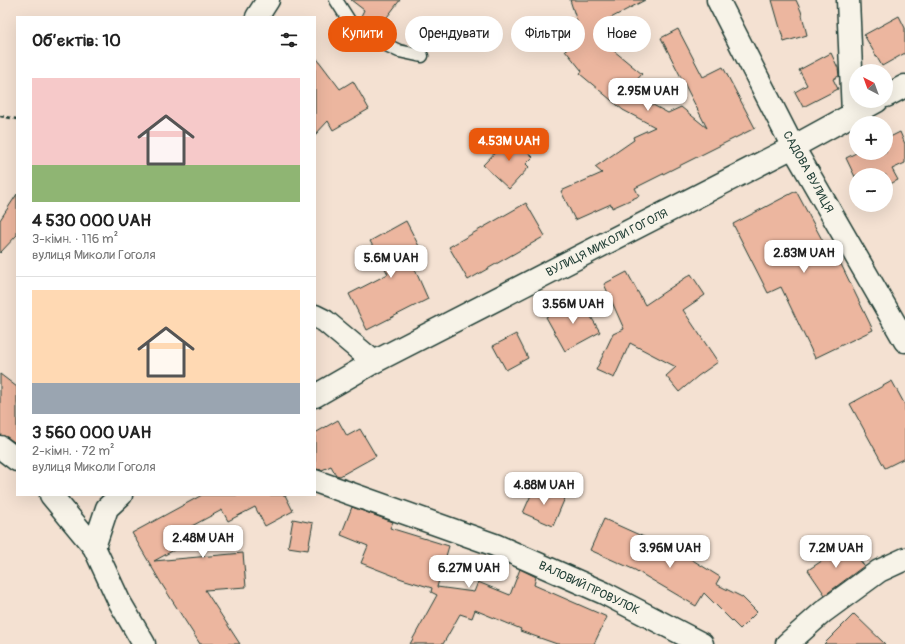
<!DOCTYPE html>
<html lang="uk">
<meta charset="utf-8">
<style>
:root{--surface:#fff;--page:#f2f2f2;--text:#222;--muted:#767676;--line:#e0e0e0;--accent:#ea580c}
body{margin:0;font-family:Pangolin,sans-serif;background:var(--page);color:var(--text);height:100vh;display:flex;flex-direction:column;font-size:15px;white-space:nowrap}
*{box-sizing:border-box;margin:0}
p{font-size:13px;color:var(--muted)}
.icon{flex:none;width:22px;height:22px;fill:none;stroke:currentColor;stroke-width:2;stroke-linecap:round;stroke-linejoin:round}
.map{position:relative;flex:1;overflow:hidden}
.drawer{position:absolute;left:16px;top:16px;width:300px;height:480px;display:flex;flex-direction:column;background:var(--surface);border-radius:0px;box-shadow:0 4px 16px #0002}
.drawer>*{flex:none}
.banner{position:absolute;left:328px;top:16px;width:380px;height:36px;display:flex;gap:8px}
.needle{width:26px;rotate:319deg}
.controls{position:absolute;left:849px;top:64px;display:grid;gap:8px}
.controls a{display:grid;place-items:center;width:44px;height:44px;border-radius:50%;background:var(--surface);box-shadow:0 4px 16px #0002;font-size:20px}
.price{position:absolute;translate:-50% -34px;padding:0 9px;border-radius:8px;background:#fff;color:#222;font-size:13px;line-height:26px;filter:drop-shadow(0 1px 2px #0008)}
.price::after{content:'';position:absolute;left:50%;top:24px;width:12px;height:9px;margin-left:-6px;background:inherit;clip-path:polygon(0 0,100% 0,50% 100%)}
.price.active{background:var(--accent);color:#fff}
ul{padding:0;list-style:none}
li{display:grid;align-content:center;gap:8px;height:212px;padding:0 16px}
li+li{border-top:1px solid var(--line)}
li span{display:grid;place-items:center;height:124px;border-radius:0px;color:#555}
li>.icon{margin-inline-start:auto}
span .icon{width:72px;height:72px;fill:#fffc;stroke-width:1}
li b{font-size:17px}
h2{display:flex;justify-content:space-between;align-items:center;height:48px;padding:0 16px;font-size:17px}
.chip{padding:0 14px;border-radius:18px;background:var(--surface);box-shadow:0 4px 16px #0002;font-size:14px;line-height:36px}
.chip.active{background:var(--accent);color:#fff}
.map>svg:first-child{display:block}
.building{fill:#ecb69f;stroke:#1f3d34}
.lines{fill:none;stroke-linecap:round;stroke-linejoin:round}
.service-casing{stroke:#1f3d34;stroke-width:15}
.minor-casing{stroke:#1f3d34;stroke-width:25}
.path{stroke:#1f3d34;stroke-width:2.5;stroke-dasharray:4 3;stroke-linecap:butt}
.service{stroke:#f7f3e8;stroke-width:12}
.minor{stroke:#f7f3e8;stroke-width:22}
.labels{text-anchor:middle;dominant-baseline:central;stroke-width:4;stroke-linejoin:round;paint-order:stroke}
.street-label{font-size:12px;fill:#1f3d34;stroke:#f7f3e8}
</style>
<div class="map">
<svg width="905" height="644" viewBox="0 0 905 644">
<rect width="100%" height="100%" fill="#f4e1d2"/>
<filter id="ink" filterUnits="userSpaceOnUse"><feTurbulence type="fractalNoise" baseFrequency=".025" numOctaves="2"/><feDisplacementMap in="SourceGraphic" scale="8" xChannelSelector="R" yChannelSelector="G"/><feConvolveMatrix kernelMatrix="1 2 1 2 8 2 1 2 1" color-interpolation-filters="sRGB"/></filter>
<g filter="url(#ink)">
<path class="building" d="M351,0h49l-22,29 -17,-13 3,-6z
M570,0h75l-38,20 8,11 -13,10 40,33 -15,17 41,22 13,-6 26,21 -46,-90 17,-9 25,48 20,-10 32,61 -120,60 4,8 -27,12 -1,-4 -36,16 -14,-29 41,-18 -7,-6 39,-27 -1,-3 22,-10 -32,-17 -43,-36 2,-3 -17,-21 17,-13z
M772,0h24l5,11 6,24 -23,7z
M899,16l6,12v25l-23,13 -18,-31z
M831,53l7,15 1,8 -6,3 5,10 -35,18 -8,-15 12,-7 -8,-15z
M315,56l25,33 13,-8 16,28 -36,21 -5,-9 -13,14z
M900,132l5,12v19l-13,6 6,11 -12,6v-11h-30v4l-10,-21 10,-5h30v-14z
M511,136l22,21 -7,7 3,3 -20,22 -26,-24z
M796,191l38,71 5,-2 34,70 -58,28 -34,-71 -13,6 -35,-69z
M17,194v41l-17,18v-33z
M526,203l19,33 -77,44 -19,-33z
M406,221l15,29 -12,6 19,43 -61,31 -18,-36 39,-20 -18,-33z
M627,272l18,33 46,-31 14,21 -22,15 35,52 -20,14 -19,16 -13,-16 10,-9 -46,-24 -16,35 -18,-8 17,-36 11,-5 -20,-45z
M580,298l20,34 -35,19 -19,-34z
M516,334l12,24 -22,12 -13,-24z
M0,374l17,13v57l-10,-7 -7,-2z
M892,381l13,24v53l-20,10 -35,-64z
M338,420l9,16 13,-7 16,27 -36,20 -4,-1 -5,-9 -9,4 -7,-1v-36z
M535,486l30,12 -12,28 -30,-13z
M202,495h83l8,16 -28,15 -10,-19 -27,14 -6,-11 -32,17 6,11 -42,23 89,-8 3,34 -41,3 35,54h-40l-39,-61 -29,-50z
M352,507l41,15 -3,6 59,18 -12,41 37,5 4,-10 32,13 10,-26 16,8 -2,8 73,32 -13,27h-37l-37,-13 1,-2 -46,-19 -3,8 -12,-4 -17,30h-33l27,-49 -6,-3 1,-4 -30,-9 -41,-16 7,-17 -27,-11z
M293,519l20,4 -5,27 -20,-3z
M604,519l62,28 5,-9 19,11 -4,7 34,21 -4,7 26,13 15,15 -17,17 -36,-36 -8,13 -61,-36 -45,-20z
M849,543l15,23 -39,29 -17,-25z
M854,614l31,30h-61z"/>
<g class="lines">
<g class="service-casing">
<path id="service" d="M336,0l19,30 44,21 23,5"/>
</g>
<g class="minor-casing">
<path id="minor" d="M718,0l75,147 112,194
M848,0l5,114
M257,17l11,-17
M886,96l19,-10
M315,316l10,5 49,41
M315,396l59,-34 419,-215 84,-46
M0,447l17,13
M315,481l180,64 109,48 98,51
M51,495l43,52 25,54 25,43
M94,547l13,-39 14,-13
M787,644l36,-32 56,-41 26,-12"/>
</g>
<path class="path" d="M0,116l17,3"/>
<use href="#service" class="service"/>
<use href="#minor" class="minor"/>
</g>
</g>
<g class="labels">
<g class="street-label">
<text transform="translate(808 172) rotate(61)">САДОВА ВУЛИЦЯ</text>
<text transform="translate(607 243) rotate(-27)">ВУЛИЦЯ МИКОЛИ ГОГОЛЯ</text>
<text transform="translate(589 588) rotate(25)">ВАЛОВИЙ ПРОВУЛОК</text>
</g>
</g>
</svg>
<div class="controls">
<a><svg class="needle" viewBox="-14 -14 28 28"><path d="M0-13l5 13h-10z" fill="#e53935"/><path d="M0 13l5-13h-10z" fill="#767676"/></svg></a>
<a>+</a>
<a>−</a>
</div>
<b class="price" style="left:648px;top:112px">2.95M UAH</b>
<b class="price active" style="left:509px;top:162px">4.53M UAH</b>
<b class="price" style="left:804px;top:274px">2.83M UAH</b>
<b class="price" style="left:391px;top:279px">5.6M UAH</b>
<b class="price" style="left:573px;top:325px">3.56M UAH</b>
<b class="price" style="left:544px;top:506px">4.88M UAH</b>
<b class="price" style="left:203px;top:559px">2.48M UAH</b>
<b class="price" style="left:670px;top:569px">3.96M UAH</b>
<b class="price" style="left:836px;top:569px">7.2M UAH</b>
<b class="price" style="left:469px;top:589px">6.27M UAH</b>
<div class="banner">
<a class="chip active">Купити</a>
<a class="chip">Орендувати</a>
<a class="chip">Фільтри</a>
<a class="chip">Нове</a>
</div>
<section class="drawer">
<h2>Об’єктів: 10<svg class="icon" aria-label="filters" viewBox="0 0 24 24"><path d="M4 7h16M4 17h16"/><circle cx="9" cy="7" r="2"/><circle cx="15" cy="17" r="2"/></svg></h2>
<ul>
<li><span style="background:linear-gradient(#f6c9c9 70%,#8fb573 0)"><svg class="icon" aria-label="home" viewBox="0 0 24 24"><path d="M3 11l9-7 9 7M6 9v11h12V9"/></svg></span><div><b>4 530 000 UAH</b><p>3-кімн. · 116 m²</p><p>вулиця Миколи Гоголя</p></div></li>
<li><span style="background:linear-gradient(#ffd9b3 75%,#9aa5b1 0)"><svg class="icon" aria-label="home" viewBox="0 0 24 24"><path d="M3 11l9-7 9 7M6 9v11h12V9"/></svg></span><div><b>3 560 000 UAH</b><p>2-кімн. · 72 m²</p><p>вулиця Миколи Гоголя</p></div></li>
</ul>
</section>
</div>
